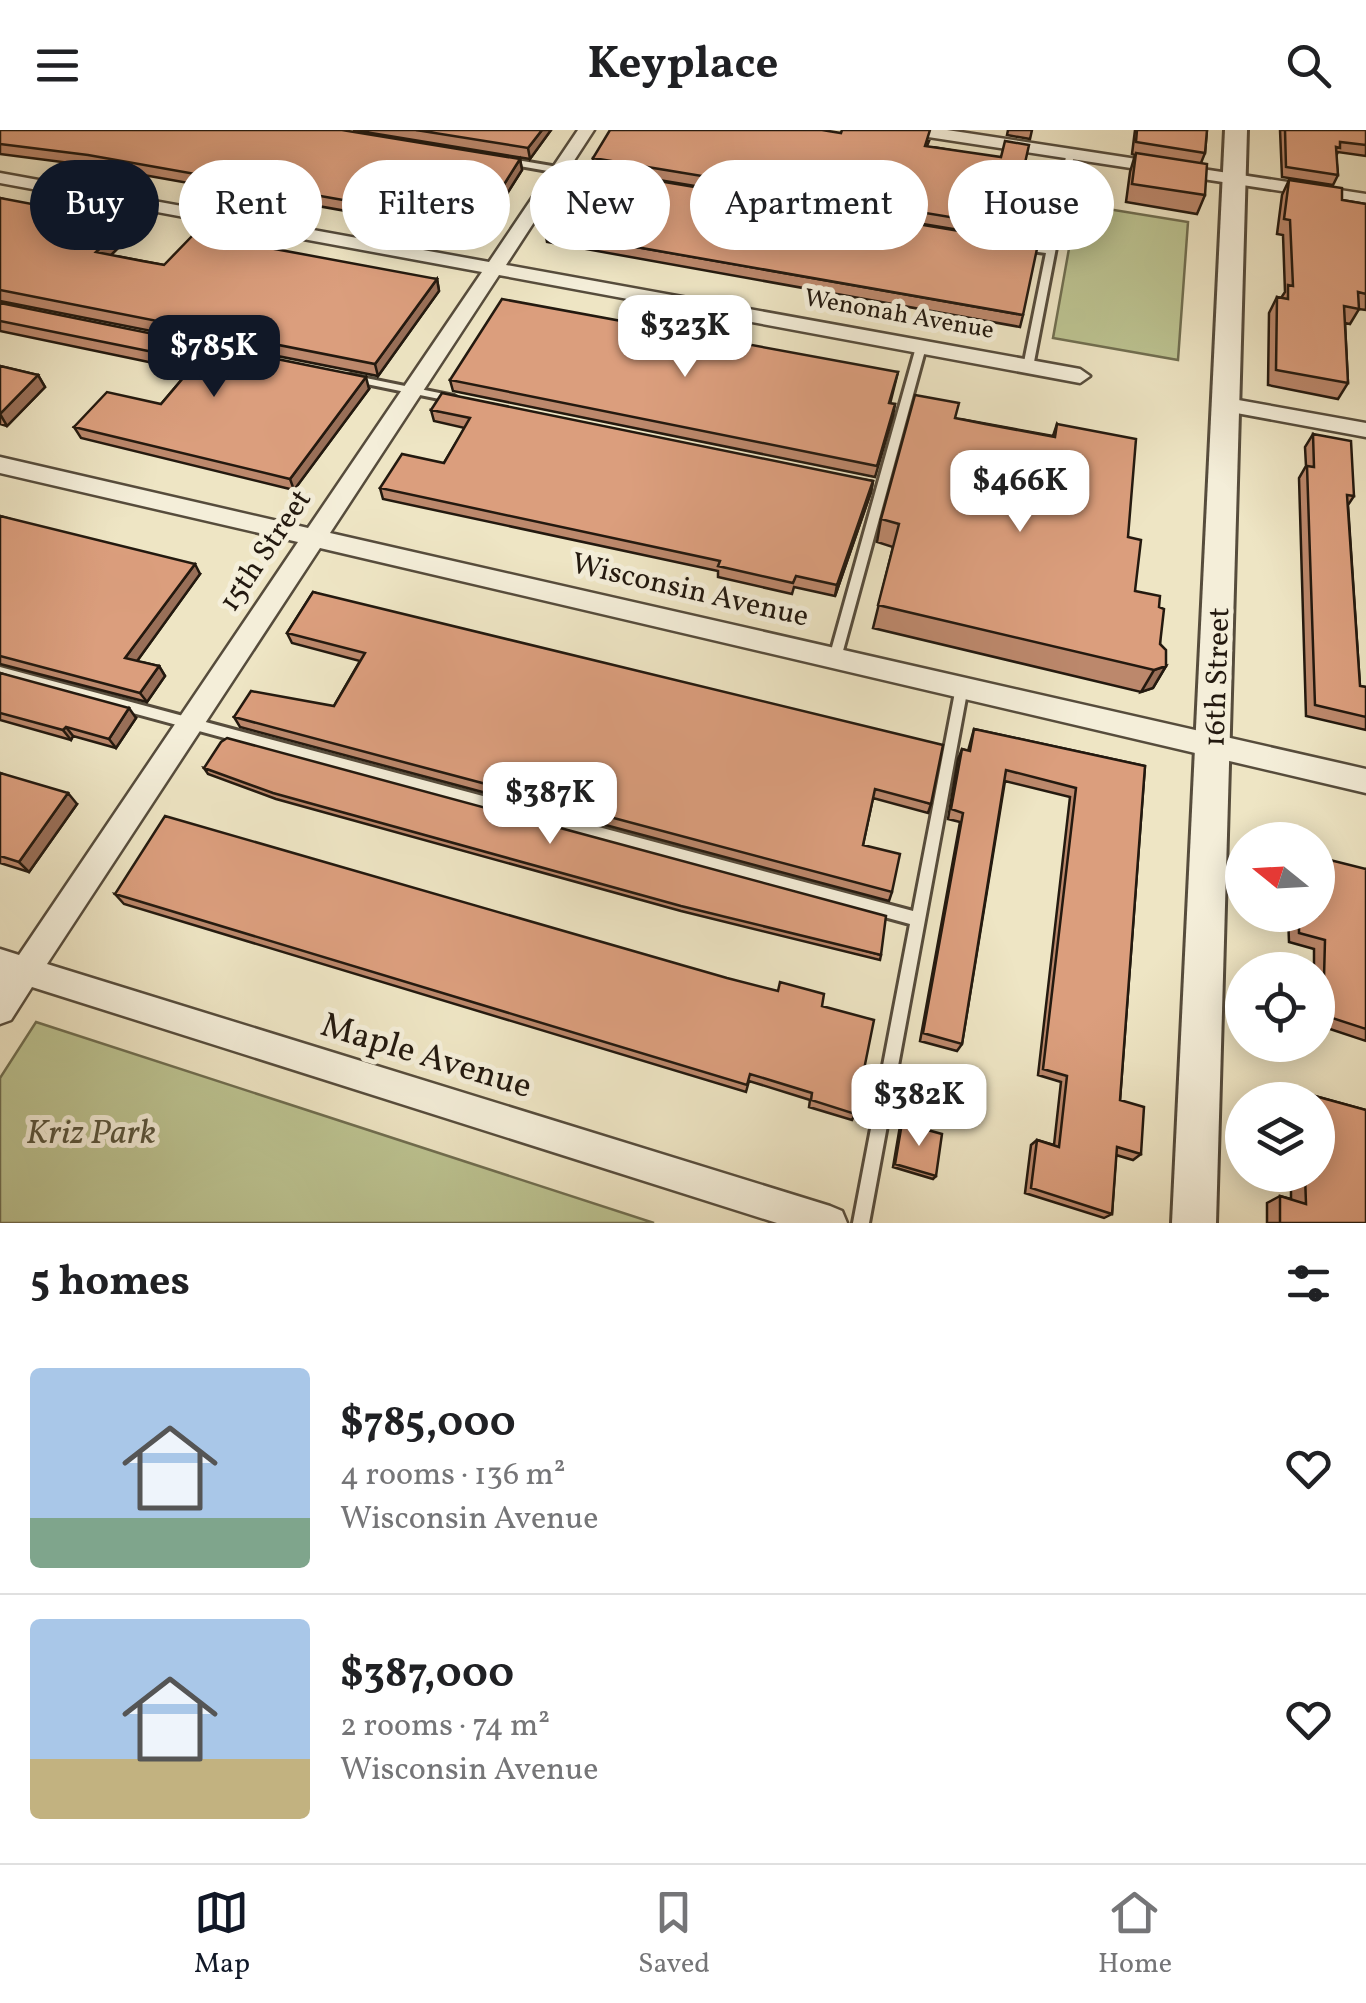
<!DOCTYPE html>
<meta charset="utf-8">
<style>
:root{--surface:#fff;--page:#f6f6f6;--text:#202124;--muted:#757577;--line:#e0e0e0;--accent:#111827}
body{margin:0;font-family:Vollkorn,serif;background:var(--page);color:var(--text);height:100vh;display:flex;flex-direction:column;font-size:38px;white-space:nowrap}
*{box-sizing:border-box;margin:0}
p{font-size:32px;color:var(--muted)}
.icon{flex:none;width:55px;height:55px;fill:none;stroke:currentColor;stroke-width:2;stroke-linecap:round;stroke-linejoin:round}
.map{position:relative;height:1093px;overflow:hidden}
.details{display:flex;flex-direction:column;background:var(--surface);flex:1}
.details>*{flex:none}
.hud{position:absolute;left:30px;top:30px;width:1308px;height:90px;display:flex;gap:20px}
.needle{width:65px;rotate:288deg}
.buttons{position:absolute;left:1225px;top:692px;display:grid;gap:20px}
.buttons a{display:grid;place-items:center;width:110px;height:110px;border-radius:50%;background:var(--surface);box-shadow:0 5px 25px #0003;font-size:50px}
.price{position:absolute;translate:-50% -85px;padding:0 22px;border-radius:20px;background:#fff;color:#222;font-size:32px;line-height:65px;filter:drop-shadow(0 2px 5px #0008)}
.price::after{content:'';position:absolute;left:50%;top:60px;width:30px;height:22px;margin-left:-15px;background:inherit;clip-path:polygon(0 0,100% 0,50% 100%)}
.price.on{background:var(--accent);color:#fff}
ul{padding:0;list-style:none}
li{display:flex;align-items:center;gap:30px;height:250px;padding:0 30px}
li+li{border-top:2px solid var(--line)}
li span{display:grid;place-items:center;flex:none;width:280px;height:200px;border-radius:10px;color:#555}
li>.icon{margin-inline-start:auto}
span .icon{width:120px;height:120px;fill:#fffc;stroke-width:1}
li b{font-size:42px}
h2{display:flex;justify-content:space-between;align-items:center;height:120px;padding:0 30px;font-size:42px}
.tag{padding:0 35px;border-radius:45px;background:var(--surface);box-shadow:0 5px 25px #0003;font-size:35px;line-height:90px}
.tag.on{background:var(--accent);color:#fff}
header{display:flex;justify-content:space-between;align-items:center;height:130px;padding:0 30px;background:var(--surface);font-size:45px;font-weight:700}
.tabs{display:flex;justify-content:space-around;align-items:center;height:140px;border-top:2px solid var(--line);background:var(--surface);font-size:28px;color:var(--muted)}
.tabs a{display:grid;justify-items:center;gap:5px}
.tabs .on{color:var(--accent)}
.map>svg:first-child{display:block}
.green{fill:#bcc391;stroke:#706e50;stroke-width:2.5}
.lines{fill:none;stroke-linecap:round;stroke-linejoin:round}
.service-casing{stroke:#564c3c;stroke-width:6}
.minor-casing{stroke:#564c3c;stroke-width:5}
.tertiary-casing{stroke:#564c3c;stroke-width:6}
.service{fill:#f4eed9;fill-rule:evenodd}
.minor{fill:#f4eed9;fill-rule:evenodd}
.tertiary{fill:#f4eed9;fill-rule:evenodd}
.wall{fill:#bc886c;stroke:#23190f;stroke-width:2.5}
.shaded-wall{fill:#996f58;stroke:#23190f;stroke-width:2.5}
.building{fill:#db9e7d;stroke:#23190f;stroke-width:2.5}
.labels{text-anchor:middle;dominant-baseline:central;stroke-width:10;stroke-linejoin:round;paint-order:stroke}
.far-street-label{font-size:25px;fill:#23190f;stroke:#f4eed9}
.street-label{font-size:30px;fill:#23190f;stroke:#f4eed9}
.near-street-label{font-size:35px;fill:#23190f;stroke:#f4eed9}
.near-park-label{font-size:35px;font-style:italic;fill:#59543c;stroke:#f4eed9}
</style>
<header><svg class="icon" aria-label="menu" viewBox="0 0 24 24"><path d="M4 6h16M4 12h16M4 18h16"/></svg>Keyplace<svg class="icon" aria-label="search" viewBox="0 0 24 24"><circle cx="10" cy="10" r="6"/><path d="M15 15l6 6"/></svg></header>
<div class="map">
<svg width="1366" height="1093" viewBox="0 0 1366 1093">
<rect width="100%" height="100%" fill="#eee5c4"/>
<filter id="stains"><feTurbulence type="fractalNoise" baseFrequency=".002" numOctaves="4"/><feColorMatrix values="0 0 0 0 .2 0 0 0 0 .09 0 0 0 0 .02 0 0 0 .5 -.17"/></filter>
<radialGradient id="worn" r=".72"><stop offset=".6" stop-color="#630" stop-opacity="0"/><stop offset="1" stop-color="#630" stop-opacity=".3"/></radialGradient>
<path class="green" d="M1077,74l111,18 -10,138 -125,-22z
M36,892l618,201h-654v-145z"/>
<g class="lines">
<g class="service-casing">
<path id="service" d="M1067,22l7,2 -41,213 -5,3 -5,-3 23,-114 -23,-3 -5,-3 5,-3 24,4z
M505,28l94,16 4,3 -4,3 -97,-17v-4z
M921,214l5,3 -85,311 -2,3h-8l-2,-3 87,-311z
M351,245l103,21 5,3 -5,3 -107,-22v-4z
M0,537l913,244 43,-224 2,-4h8l2,4 -99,536h-16l57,-299 -910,-247z"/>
</g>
<g class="minor-casing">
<path id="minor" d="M578,0h16l-88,135 574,104 10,7 -10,7 -581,-108 -169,258 1036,236v24l-1046,-245 -273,416 783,242 12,5 5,12h-70l-745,-236 -21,33 -11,4v-75l19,6 279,-413 -298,-69v-16l308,71 174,-256 -482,-89v-10l489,89z
M907,0h40l419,64v10l-451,-69z
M1227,268l139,25v14l-146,-27v-10z"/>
</g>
<g class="tertiary-casing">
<path id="tertiary" d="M1225,0h22l-31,1093h-44z"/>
</g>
<use href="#service" class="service"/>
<use href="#minor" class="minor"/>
<use href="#tertiary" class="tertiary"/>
</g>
<path class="wall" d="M0,0l520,29 2,11 -41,65 -388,-69 -93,-12z
M353,0h198l-21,29z
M1008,0h24l-2,9 -23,-4z
M1135,0h72l-2,23 -4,10 4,32 -8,19 -71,-12 4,-30 5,-17 -3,-1z
M1280,0h86v26l-28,-4 -2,4 2,19 -5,10 -51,-8z
M841,3l88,8 -2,5 98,17 16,69 -4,11 -444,-74v-11z
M1289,50l53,20 24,4v106l-7,-1 -9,15 -5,-1 3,60 -10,16 -70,-14 1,-72 8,-16 4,1 4,-6 -2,-57 -6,-1 5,-39z
M0,68l132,36 -21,21 53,10 273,14 2,12 -61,85 -378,-75z
M545,101l478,84 -3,12 -473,-85z
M0,173l369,86 -75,101 -213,-52 -7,-11 87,-23 27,-32 -25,-7 -163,-34z
M0,236l38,9 7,12 -38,39 -7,-2z
M898,242l-8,32h5l-2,12 -18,61 -422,-86 -3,-11z
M431,280l442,71 -2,11 -36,104 -41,-9 -2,7 -74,-17v-6l-335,-72 -3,-11 64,-25 21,-35 -31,-7z
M955,288l98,18 4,-12 71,113 7,54 24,16 1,37 6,22 -13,22 -12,4 -268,-64 20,-81 -16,-5 4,-23z
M1313,304l41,62 -6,9 12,181 6,1v43l-60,-14 -7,-238 7,-12 -1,-19z
M0,386l200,58 -63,87 22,5 6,10 -18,26 -147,-38z
M313,462l618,212 -3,9 -55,-15 -10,47 29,47 -3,9 -649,-174 -6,-10 100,-11 26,-45 -68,-18 -5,-10z
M0,543l136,45 -20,30 -43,-12 -2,4 -71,-20z
M974,599l171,37 -25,334 21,54 -8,6 -17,-5 -4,59 -8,4 -79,-25 6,-48 6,-5 17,5 7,-63 -23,-7 32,-278 -65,-16 -43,263 -5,7 -37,-10 40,-219 -12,-3 10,-60 4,-10 6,2z
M204,638l677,187 -1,5 -199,-49 -405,-112 -68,-25z
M0,643l77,31 -48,68 -29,-9z
M1366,739v172l-48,-16v-55h-4v-21l-25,-7 -1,-27h30z
M115,764l707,112 33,108 -3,6 -43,-13 1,-7 -61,-19 -3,11 -622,-188z
M1304,963l62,17v113h-99v-20l13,-7 11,3v-24h27v-75h-24z
M902,993l34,53 -3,3 -40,-12 7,-41z"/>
<path class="shaded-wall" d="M542,0h9l-21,29 -2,-11z
M520,29l2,11 -41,65 -2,-11z
M127,92l5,12 -30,30 -6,-12z
M437,149l2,12 -61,85 -3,-12z
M38,245l7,12 -38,39 -7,-12z
M366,247l3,12 -75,101 -4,-11z
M873,351l-2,11 -36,104 2,-11z
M195,434l5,10 -68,94 -7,-10z
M159,536l6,10 -18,26 -7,-9z
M1166,536l-13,22 -12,4 13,-22z
M129,578l7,10 -20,30 -7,-9z
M66,597l7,9 -2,4 -8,-10z
M68,663l9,11 -48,68 -10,-10z"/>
<path class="building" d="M0,0h342l178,29 -41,65 -391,-69 -88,-11z
M416,0h126l-14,18z
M610,0h212l19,3 1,-3h88l-5,16 76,11 4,-16 24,4 -4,18 28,5 -12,64 -448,-74z
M1137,0h70l-2,23 -69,-11z
M1285,0h81v15l-26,-3v6l-4,-1 2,28 -52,-8z
M1136,23l71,11 -2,31 -73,-11z
M586,39l452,75 -15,71 -478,-84z
M1289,50l53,8v12l24,4v90l-8,-2 1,17 -15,-3 4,77 -72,-13 1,-73 11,2v-14l5,1 -3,-66 -6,-1z
M0,68l127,24 -31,30 46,9 22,4 30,-31 243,45 -62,85 -375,-74z
M502,169l396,73 -9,31 6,1 -18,62 -427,-86z
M0,173l366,74 -76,102 -216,-52 33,-35 54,12 33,-39 -36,-12 -158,-32z
M0,236l38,9 -38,39z
M442,263l431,88 -36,104 -41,-9 -3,7 -75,-17 2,-5 -340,-73 22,-34 42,9 26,-45 -39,-8z
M915,265l44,8 -4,15 30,6 70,13 2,-13 79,15 -8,98 13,3 -6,51 25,5 -1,11 5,2 -4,35 6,6v16l-12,4 -276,-65 21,-81 -18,-5z
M1313,304l38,7 3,55 -7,-1 13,191 6,1v30l-51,-12 -8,-239 7,1z
M0,386l195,48 -70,94 34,8 -19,27 -140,-37z
M313,462l630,153 -12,59 -56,-15 -12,56 37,9 -8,38 -658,-175 17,-26 83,15 31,-53 -78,-20z
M0,543l129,35 -20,31 -43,-12 -3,3 -63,-17z
M974,599l171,37 -25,334 24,7 -3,47 -24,-7 -5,67 -81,-26 6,-48 22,7 8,-71 -24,-7 33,-281 -70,-18 -44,274 -39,-11 40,-220 -12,-4 11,-60 8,2z
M227,608l659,178 -5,39 -200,-49 -408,-113 -69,-25 17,-26z
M0,643l68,20 -49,69 -19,-6z
M165,686l562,162 51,13 2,-9 44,12 -2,12 52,14 -19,94 -44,-14 1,-7 -62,-19 -3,11 -632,-191z
M1318,727l48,12v160l-43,-14 2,-75 -26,-7v-18h19z
M1304,963l62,17v113h-86v-27l26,8 -1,-29h13v-75h-14z
M902,993l40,11 -6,42 -41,-12z"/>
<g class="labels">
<g class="far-street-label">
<text transform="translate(899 185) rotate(10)">Wenonah Avenue</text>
</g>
<g class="street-label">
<text transform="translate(266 421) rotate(-56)">15th Street</text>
<text transform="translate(690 461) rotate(13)">Wisconsin Avenue</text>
<text transform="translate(1218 547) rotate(-88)">16th Street</text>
</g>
<g class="near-street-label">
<text transform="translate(426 927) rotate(17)">Maple Avenue</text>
</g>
<g class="near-park-label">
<text x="91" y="1004">Kriz Park</text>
</g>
</g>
<rect width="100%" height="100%" filter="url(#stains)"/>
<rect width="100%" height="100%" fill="url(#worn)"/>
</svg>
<div class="buttons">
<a><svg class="needle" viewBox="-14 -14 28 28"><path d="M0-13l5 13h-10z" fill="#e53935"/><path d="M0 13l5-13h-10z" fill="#757577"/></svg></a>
<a><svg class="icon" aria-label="locate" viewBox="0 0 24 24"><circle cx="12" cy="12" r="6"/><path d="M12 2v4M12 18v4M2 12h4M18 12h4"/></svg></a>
<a><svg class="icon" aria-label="layers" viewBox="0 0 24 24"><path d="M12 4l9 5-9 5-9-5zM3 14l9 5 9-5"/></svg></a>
</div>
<b class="price" style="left:685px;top:250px">$323K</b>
<b class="price on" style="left:214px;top:270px">$785K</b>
<b class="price" style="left:1020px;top:405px">$466K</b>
<b class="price" style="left:550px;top:717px">$387K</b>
<b class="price" style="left:919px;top:1019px">$382K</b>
<div class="hud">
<a class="tag on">Buy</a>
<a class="tag">Rent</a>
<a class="tag">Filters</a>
<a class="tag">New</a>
<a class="tag">Apartment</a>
<a class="tag">House</a>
</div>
</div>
<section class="details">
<h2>5 homes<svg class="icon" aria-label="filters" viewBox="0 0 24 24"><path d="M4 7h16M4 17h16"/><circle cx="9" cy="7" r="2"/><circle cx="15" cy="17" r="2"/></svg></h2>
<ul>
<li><span style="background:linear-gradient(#a9c7e8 75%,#7fa58c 0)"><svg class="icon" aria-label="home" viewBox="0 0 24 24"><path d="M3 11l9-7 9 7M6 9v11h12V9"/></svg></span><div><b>$785,000</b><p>4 rooms · 136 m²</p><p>Wisconsin Avenue</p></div><svg class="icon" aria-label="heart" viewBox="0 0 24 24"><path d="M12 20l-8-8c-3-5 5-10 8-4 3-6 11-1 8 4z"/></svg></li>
<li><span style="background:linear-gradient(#a9c7e8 70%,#c2b280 0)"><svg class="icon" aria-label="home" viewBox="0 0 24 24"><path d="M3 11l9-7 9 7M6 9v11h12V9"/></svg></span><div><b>$387,000</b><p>2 rooms · 74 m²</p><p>Wisconsin Avenue</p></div><svg class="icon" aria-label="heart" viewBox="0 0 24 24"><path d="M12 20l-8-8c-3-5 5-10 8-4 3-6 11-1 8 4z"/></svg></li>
</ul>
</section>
<nav class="tabs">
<a class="on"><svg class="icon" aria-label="map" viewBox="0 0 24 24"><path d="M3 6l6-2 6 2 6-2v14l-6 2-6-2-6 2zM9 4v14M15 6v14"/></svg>Map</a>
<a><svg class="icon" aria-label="saved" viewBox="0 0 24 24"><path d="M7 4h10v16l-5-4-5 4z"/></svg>Saved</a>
<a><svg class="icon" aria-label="home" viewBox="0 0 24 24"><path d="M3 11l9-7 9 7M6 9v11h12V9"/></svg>Home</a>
</nav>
